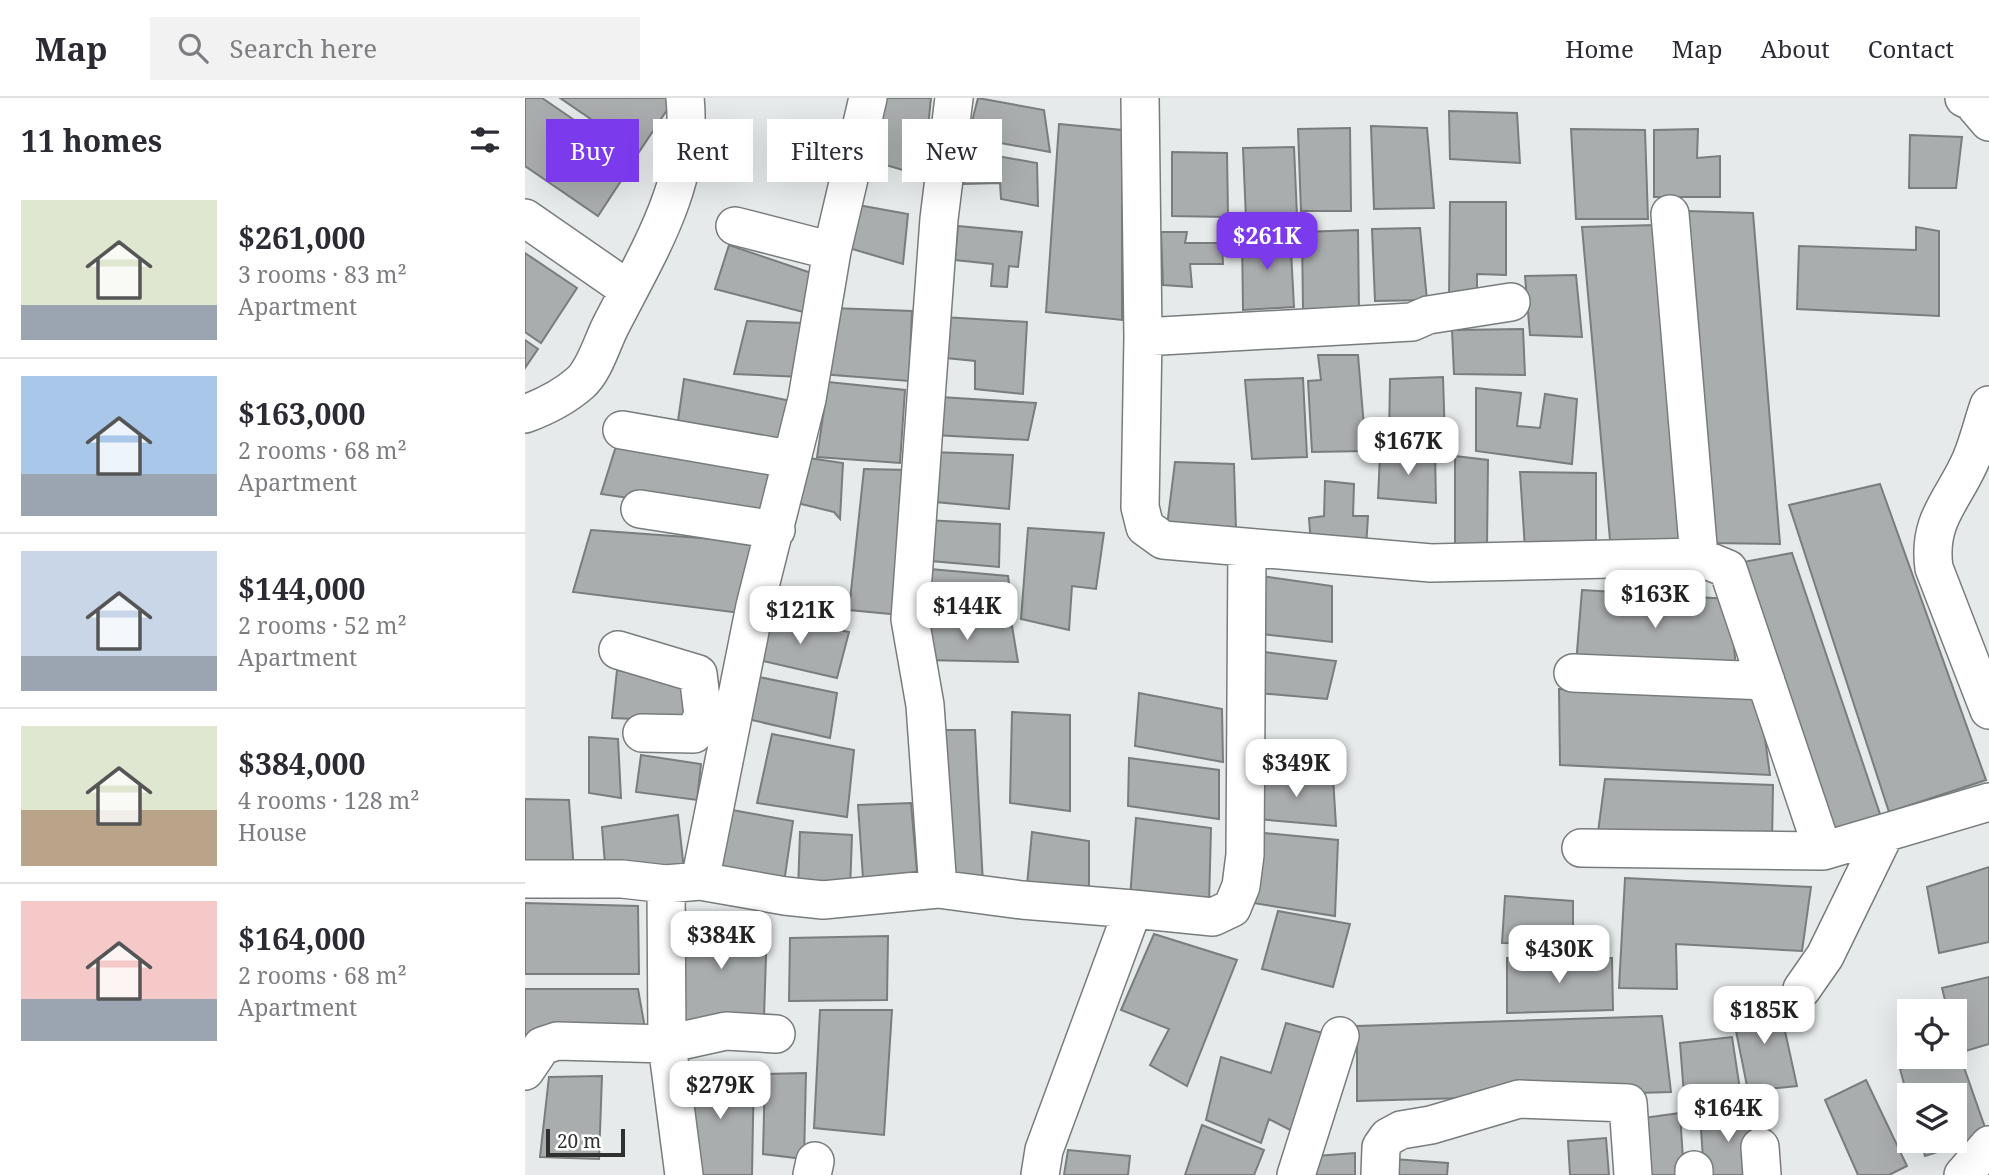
<!DOCTYPE html>
<meta charset="utf-8">
<style>
:root{--surface:#fff;--page:#f2f2f3;--text:#2b2b33;--muted:#7c7c81;--line:#e1e1e2;--accent:#7c3aed}
body{margin:0;font-family:"Noto Serif",serif;background:var(--page);color:var(--text);height:100vh;display:flex;flex-direction:column;font-size:26px;white-space:nowrap}
*{box-sizing:border-box;margin:0}
p{font-size:23px;color:var(--muted)}
.icon{flex:none;width:38px;height:38px;fill:none;stroke:currentColor;stroke-width:2;stroke-linecap:round;stroke-linejoin:round}
.map{position:relative;flex:1;overflow:hidden}
.drawer{display:flex;flex-direction:column;background:var(--surface);width:525px}
.drawer>*{flex:none}
.guide{position:absolute;left:21px;top:21px;width:665px;height:63px;display:flex;gap:14px}
.fabs{position:absolute;left:1372px;top:901px;display:grid;gap:14px}
.fabs a{display:grid;place-items:center;width:70px;height:70px;border-radius:0px;background:var(--surface);box-shadow:0 7px 28px #0002;font-size:35px}
.scale{position:absolute;left:21px;bottom:18px;width:79px;box-sizing:border-box;padding-left:7px;border:4px solid #2f3030;border-top:0;font-size:19px;line-height:24px;white-space:nowrap;color:#2f3030;-webkit-text-stroke:5px #fff;paint-order:stroke}
.price{position:absolute;translate:-50% -60px;padding:0 16px;border-radius:14px;background:#fff;color:#222;font-size:23px;line-height:46px;filter:drop-shadow(0 2px 4px #0008)}
.price::after{content:'';position:absolute;left:50%;top:42px;width:21px;height:16px;margin-left:-10px;background:inherit;clip-path:polygon(0 0,100% 0,50% 100%)}
.price.on{background:var(--accent);color:#fff}
ul{padding:0;list-style:none}
li{display:flex;align-items:center;gap:21px;height:175px;padding:0 21px}
li+li{border-top:2px solid var(--line)}
li span{display:grid;place-items:center;flex:none;width:196px;height:140px;border-radius:0px;color:#555}
li>.icon{margin-inline-start:auto}
span .icon{width:84px;height:84px;fill:#fffc;stroke-width:1}
li b{font-size:30px}
h2{display:flex;justify-content:space-between;align-items:center;height:84px;padding:0 21px;font-size:30px}
.pill{padding:0 24px;border-radius:0px;background:var(--surface);box-shadow:0 7px 28px #0002;font-size:24px;line-height:63px}
.pill.on{background:var(--accent);color:#fff}
header{display:flex;align-items:center;gap:42px;box-sizing:border-box;height:98px;padding:0 35px;background:var(--surface);border-bottom:2px solid var(--line)}
header strong{font-size:33px}
nav{display:flex;gap:38px;margin-inline-start:auto;font-size:24px}
.search{width:490px;height:63px;background:var(--page);display:flex;align-items:center;gap:18px;box-sizing:border-box;padding:0 24px;border-radius:0px;color:var(--muted);font-size:26px}
main{display:flex;flex:1;min-height:0}
.map>svg:first-child{display:block}
.building{fill:#aaadae;stroke:#797d7d;stroke-width:2}
.lines{fill:none;stroke-linecap:round;stroke-linejoin:round}
.minor-casing{stroke:#797c7d;stroke-width:40}
.minor{stroke:#fff;stroke-width:37}
</style>
<header>
<strong>Map</strong>
<div class="search"><svg class="icon" aria-label="search" viewBox="0 0 24 24"><circle cx="10" cy="10" r="6"/><path d="M15 15l6 6"/></svg>Search here</div>
<nav><a>Home</a><a>Map</a><a>About</a><a>Contact</a></nav>
</header>
<main>
<section class="drawer">
<h2>11 homes<svg class="icon" aria-label="filters" viewBox="0 0 24 24"><path d="M4 7h16M4 17h16"/><circle cx="9" cy="7" r="2"/><circle cx="15" cy="17" r="2"/></svg></h2>
<ul>
<li><span style="background:linear-gradient(#dfe7d0 75%,#9aa5b1 0)"><svg class="icon" aria-label="home" viewBox="0 0 24 24"><path d="M3 11l9-7 9 7M6 9v11h12V9"/></svg></span><div><b>$261,000</b><p>3 rooms · 83 m²</p><p>Apartment</p></div></li>
<li><span style="background:linear-gradient(#a9c7e8 70%,#9aa5b1 0)"><svg class="icon" aria-label="home" viewBox="0 0 24 24"><path d="M3 11l9-7 9 7M6 9v11h12V9"/></svg></span><div><b>$163,000</b><p>2 rooms · 68 m²</p><p>Apartment</p></div></li>
<li><span style="background:linear-gradient(#c9d6e8 75%,#9aa5b1 0)"><svg class="icon" aria-label="home" viewBox="0 0 24 24"><path d="M3 11l9-7 9 7M6 9v11h12V9"/></svg></span><div><b>$144,000</b><p>2 rooms · 52 m²</p><p>Apartment</p></div></li>
<li><span style="background:linear-gradient(#dfe7d0 60%,#b9a48a 0)"><svg class="icon" aria-label="home" viewBox="0 0 24 24"><path d="M3 11l9-7 9 7M6 9v11h12V9"/></svg></span><div><b>$384,000</b><p>4 rooms · 128 m²</p><p>House</p></div></li>
<li><span style="background:linear-gradient(#f6c9c9 70%,#9aa5b1 0)"><svg class="icon" aria-label="home" viewBox="0 0 24 24"><path d="M3 11l9-7 9 7M6 9v11h12V9"/></svg></span><div><b>$164,000</b><p>2 rooms · 68 m²</p><p>Apartment</p></div></li>
</ul>
</section>
<div class="map">
<svg width="1464" height="1077" viewBox="0 0 1464 1077">
<rect width="100%" height="100%" fill="#e6eaea"/>
<path class="building" d="M0,0h17l92,63 -36,55 -73,-50z
M35,0h115l-36,54z
M357,0h49l-8,78 -54,-16z
M453,0l66,12 6,42 -82,-15z
M924,13l68,2 3,50 -70,-4z
M534,26l63,6v190l-76,-8z
M846,28l56,2 7,80 -60,1z
M825,30l1,83h-50l-3,-82z
M1046,31l74,1 3,89h-72z
M1173,31l-1,29 23,-2v41h-66v-67z
M1385,37l52,2 -6,51h-47z
M769,49l3,69 -51,3 -3,-71z
M444,53l68,12 1,43 -37,-7 -1,-16 -36,1z
M647,54l55,1 1,64 -56,-1z
M925,104h56v73l-29,-1v25l-28,1z
M333,107l50,9 -5,50 -54,-16z
M1161,113l67,2 27,331 -68,-1z
M1130,127l31,322 -75,4 -29,-324z
M433,128l64,6 -4,35 -9,-1 -2,21 -16,-1 2,-22 -38,-4z
M1391,129l23,4v85l-142,-7 2,-63 117,4z
M895,130l7,72 -52,1 -3,-72z
M833,132l1,83 -56,-3 -1,-78z
M636,134h26l-2,11h37l1,21h-33l2,23 -29,-2z
M765,134l4,75 -51,3 -1,-74z
M204,147l88,30 -10,38 -92,-24z
M0,155l52,35 -36,55 -16,-11z
M1051,177l6,62 -52,-2 -5,-59z
M307,210l80,3 -3,70 -88,-7z
M418,219l84,5 -4,72 -48,-5v-28l-39,-4z
M222,223l59,2 -4,54 -68,-3z
M998,231l2,46 -71,-1 -2,-44z
M0,242l13,9 -13,19z
M793,257h40l8,96 -54,1 -4,-71 13,-1z
M918,279l2,63h-56l1,-61z
M778,280l4,79 -55,2 -7,-79z
M159,281l107,22 -8,45 -106,-18z
M303,284l77,8 -5,73 -83,-6z
M951,290l45,5 -4,33 23,2 5,-34 32,5 -5,65 -96,-13z
M415,299l96,6 -8,37 -94,-5z
M91,348l155,23 -4,49 -166,-24z
M406,354l82,3 -4,54 -84,-8z
M910,354l1,51 -58,-5 2,-43z
M930,358l33,4 -1,87 -32,-1z
M277,359l41,6 -3,56 -6,-7 -37,-9z
M650,364l59,2 2,67 -69,-5z
M339,371l45,1 -9,145 -51,-5z
M995,374l76,1v79l-71,-3z
M800,383l29,3 -1,32h15l-2,32 -55,-2 -2,-28 15,-2z
M1355,386l106,296 -97,32 -100,-307z
M400,422l75,4 -1,43 -80,-7z
M503,430l76,5 -8,56 -24,-3 -3,44 -48,-11z
M66,432l164,12 -15,71 -167,-21z
M1267,455l90,267 -55,12 -89,-269z
M394,470l89,8 5,36 -95,-10z
M730,477l77,11v56l-79,-9z
M1057,492l147,9 7,68 -160,-3z
M235,516l89,18 -12,46 -83,-19z
M395,521l92,7 6,36 -96,-2z
M732,553l79,10 -9,38 -69,-6z
M92,572l67,13 -1,38 -71,-3z
M229,578l83,17 -7,45 -87,-20z
M1034,591l200,6 11,80 -210,-10z
M614,595l83,16 1,53 -88,-16z
M487,614l58,3v96l-60,-8z
M408,632h42l8,154 -42,-6z
M247,636l82,16 -7,67 -90,-14z
M64,639l29,2 3,59 -32,-5z
M116,657l60,9 -4,36 -61,-8z
M604,660l90,12v49l-91,-13z
M731,674l77,5 3,49 -79,-7z
M1080,681l168,6 -1,59 -175,-4z
M0,701l44,1 5,72h-49z
M386,705l7,81 -54,9 -6,-88z
M196,710l72,13 -9,62 -70,-8z
M153,717l7,64 -79,-2 -4,-50z
M611,720l75,10 -2,77 -79,-7z
M275,734l52,3 -2,56h-52z
M507,734l57,9v53l-62,-9z
M728,734l85,8 -3,76 -88,-14z
M1464,769v75l-50,11 -12,-66z
M1100,780l186,9 -9,64 -126,-7 1,45 -58,-1z
M980,798l68,5v43l-71,-1z
M0,805l113,3 1,68h-114z
M753,813l72,13 -17,63 -71,-18z
M156,818l86,10 -3,91 -87,7z
M629,836l83,26 -50,126 -37,-21 19,-36 -48,-19z
M363,838l-1,64 -98,1 1,-63z
M982,860h105l1,52 -106,3z
M1464,879v67l-30,9 -4,-17v-24h-7l-6,-24z
M0,891h113l8,45 -121,2z
M1253,901l19,87 -49,5 -17,-85z
M295,912h72l-8,125 -70,-7z
M1137,918l9,76 -314,9v-75z
M761,925l44,12 -30,100 -31,-16 -8,24 -55,-23 15,-63 50,16z
M1207,939l10,66 -57,5 -5,-65z
M1434,955l29,83 -63,20 -4,-15h34v-45h-46v6l-9,-33 55,-12z
M229,969l-2,108h-62l-7,-104z
M281,975l-2,86 -41,-5 2,-80z
M77,978l-3,83 -59,-2 9,-80z
M1341,982l41,86 -18,9h-31l-33,-75z
M1155,1015l4,62h-41v-57z
M1175,1015h51l4,62h-51z
M677,1027l62,25 -10,25h-69z
M1081,1040l3,37h-39l-2,-34z
M543,1052l62,6 -2,19h-64z
M830,1055v22h-40l1,-19z
M868,1061l55,4 -1,12h-61z"/>
<g class="lines">
<g class="minor-casing">
<path id="minor" d="M615,0l3,239 -3,170 5,20 18,13 268,23 268,-6 29,12 95,282
M1439,0l7,3 18,21
M1145,116l29,343
M0,120l104,72
M210,128l97,25
M618,239l269,-15 16,-7 83,-13
M1464,307c-6,17 -10,35 -17,52 -17,42 -45,61 -38,111l55,142
M0,316c19,-7 39,-17 55,-31 14,-12 22,-40 30,-56 37,-73 84,-145 75,-229
M97,332l167,29
M115,411l136,21
M93,552l80,24 5,41 29,6
M1048,575l193,8
M117,635l52,1 9,-19
M1056,750l242,3 166,-49
M0,781h97l44,5 34,-3 85,15 38,4 115,-11 84,11 111,9 -89,241 -4,25
M175,783l55,-275 52,-207 25,-148 36,-153
M141,786l1,160 17,131
M413,791l-13,-184 -15,-86 29,-400 15,-121
M608,811l80,8 19,-9 9,-22 4,-31 2,-307
M1277,891l23,-33 59,-121
M0,973l17,-25 15,-5 110,3 59,-13 50,3
M1235,1049l2,28
M1169,1072v5
M287,1077l3,-14
M771,1077l44,-139
M855,1077l1,-28 7,-10 13,-7 30,-5 88,-26 109,4 5,72
M1438,1077l26,-30"/>
</g>
<use href="#minor" class="minor"/>
</g>
</svg>
<div class="fabs">
<a><svg class="icon" aria-label="locate" viewBox="0 0 24 24"><circle cx="12" cy="12" r="6"/><path d="M12 2v4M12 18v4M2 12h4M18 12h4"/></svg></a>
<a><svg class="icon" aria-label="layers" viewBox="0 0 24 24"><path d="M12 4l9 5-9 5-9-5zM3 14l9 5 9-5"/></svg></a>
</div>
<div class="scale">20 m</div>
<b class="price on" style="left:742px;top:174px">$261K</b>
<b class="price" style="left:883px;top:379px">$167K</b>
<b class="price" style="left:1130px;top:532px">$163K</b>
<b class="price" style="left:442px;top:544px">$144K</b>
<b class="price" style="left:275px;top:548px">$121K</b>
<b class="price" style="left:771px;top:701px">$349K</b>
<b class="price" style="left:196px;top:873px">$384K</b>
<b class="price" style="left:1034px;top:887px">$430K</b>
<b class="price" style="left:1239px;top:948px">$185K</b>
<b class="price" style="left:195px;top:1023px">$279K</b>
<b class="price" style="left:1203px;top:1046px">$164K</b>
<div class="guide">
<a class="pill on">Buy</a>
<a class="pill">Rent</a>
<a class="pill">Filters</a>
<a class="pill">New</a>
</div>
</div>
</main>
